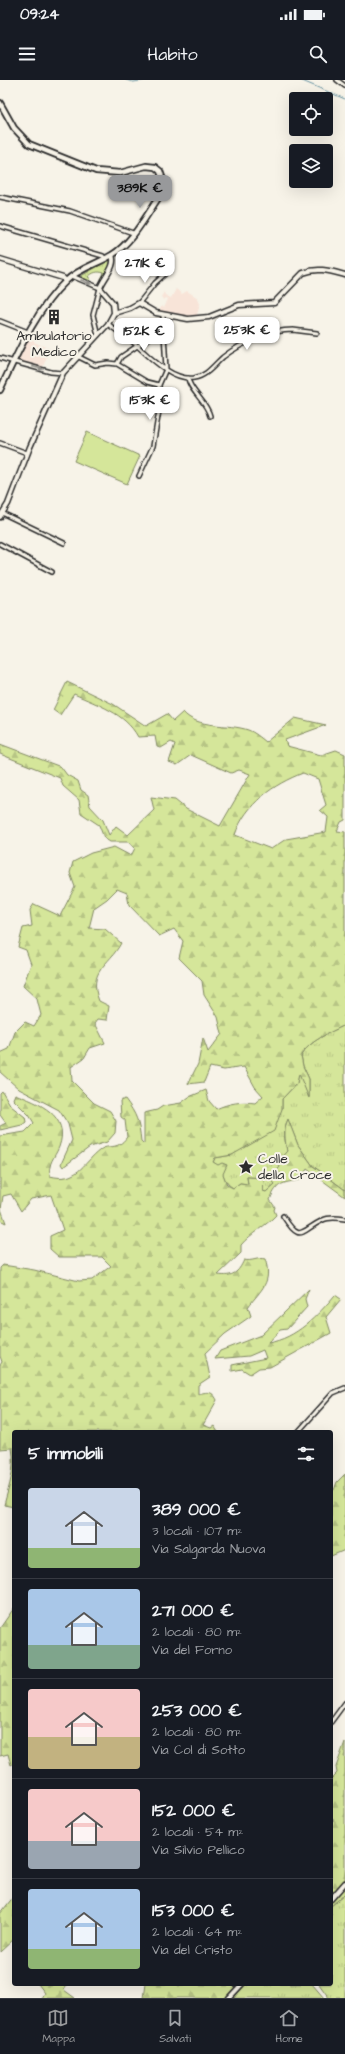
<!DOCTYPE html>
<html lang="it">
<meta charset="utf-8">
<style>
:root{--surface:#171b24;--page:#20242c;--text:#f1f3f6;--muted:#9ea1a6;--line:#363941;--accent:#98999b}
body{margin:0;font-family:"Architects Daughter",sans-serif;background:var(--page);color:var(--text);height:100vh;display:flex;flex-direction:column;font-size:15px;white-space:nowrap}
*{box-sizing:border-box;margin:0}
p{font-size:13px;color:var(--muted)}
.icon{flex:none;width:22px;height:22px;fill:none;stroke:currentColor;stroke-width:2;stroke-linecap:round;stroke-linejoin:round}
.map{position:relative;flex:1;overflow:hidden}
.panel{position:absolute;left:12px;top:1350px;width:321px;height:556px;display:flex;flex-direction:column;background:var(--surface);border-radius:4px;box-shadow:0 4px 16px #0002}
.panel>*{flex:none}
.tools{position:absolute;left:289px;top:12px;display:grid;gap:8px}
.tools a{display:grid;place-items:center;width:44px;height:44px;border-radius:4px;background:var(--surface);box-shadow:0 4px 16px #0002;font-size:20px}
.price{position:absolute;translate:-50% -34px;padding:0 9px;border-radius:8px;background:#fff;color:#222;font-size:13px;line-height:26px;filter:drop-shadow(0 1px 2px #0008)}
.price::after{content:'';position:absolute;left:50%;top:24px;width:12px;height:9px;margin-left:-6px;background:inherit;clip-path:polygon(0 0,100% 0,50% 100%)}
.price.active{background:var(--accent);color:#111}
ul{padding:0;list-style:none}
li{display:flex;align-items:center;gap:12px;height:100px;padding:0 16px}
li+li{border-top:1px solid var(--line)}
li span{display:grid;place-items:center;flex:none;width:112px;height:80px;border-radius:4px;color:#555}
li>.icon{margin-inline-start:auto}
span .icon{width:48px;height:48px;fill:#fffc;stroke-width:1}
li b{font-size:17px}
h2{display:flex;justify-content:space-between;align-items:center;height:48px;padding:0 16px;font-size:17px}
.status{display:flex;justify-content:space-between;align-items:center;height:28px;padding:0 20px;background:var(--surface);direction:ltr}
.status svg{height:11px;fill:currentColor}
header{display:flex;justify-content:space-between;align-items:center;height:52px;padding:0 16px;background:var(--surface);font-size:18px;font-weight:600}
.tabs{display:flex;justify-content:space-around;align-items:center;height:56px;border-top:1px solid var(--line);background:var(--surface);font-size:11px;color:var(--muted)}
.tabs a{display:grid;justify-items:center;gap:2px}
.tabs .active{color:var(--accent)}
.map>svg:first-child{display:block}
.built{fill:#f8e4d8}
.grass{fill:url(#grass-tufts);stroke:#808862}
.forest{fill:url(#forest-firs);stroke:#808862;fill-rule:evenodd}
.pitch{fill:#d5e69a;stroke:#808862}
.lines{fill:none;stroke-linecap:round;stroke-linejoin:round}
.stream{stroke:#6793a2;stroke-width:1}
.minor-casing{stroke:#2b2b2b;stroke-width:6}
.tertiary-casing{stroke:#2b2b2b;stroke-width:7}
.secondary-casing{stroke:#2b2b2b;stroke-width:8}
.minor{stroke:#f7f3e8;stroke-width:3}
.tertiary{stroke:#f7f3e8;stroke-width:4}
.secondary{stroke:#f7f3e8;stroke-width:4.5}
.oneway{fill:#918f8a}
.labels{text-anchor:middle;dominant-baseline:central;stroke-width:4;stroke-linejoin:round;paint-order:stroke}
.poi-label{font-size:14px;fill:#2b2b2b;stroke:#f7f3e8}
</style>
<div class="status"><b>09:24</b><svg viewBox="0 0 49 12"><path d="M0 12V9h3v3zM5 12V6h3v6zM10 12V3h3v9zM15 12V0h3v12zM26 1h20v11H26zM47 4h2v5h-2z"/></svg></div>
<header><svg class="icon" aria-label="menu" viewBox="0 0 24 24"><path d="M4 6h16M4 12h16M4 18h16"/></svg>Habito<svg class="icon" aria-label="search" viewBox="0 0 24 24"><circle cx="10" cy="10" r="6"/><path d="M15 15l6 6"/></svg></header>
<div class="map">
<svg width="345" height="1918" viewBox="0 0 345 1918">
<defs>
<pattern id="grass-tufts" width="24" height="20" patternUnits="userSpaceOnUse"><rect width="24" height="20" fill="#d5e69a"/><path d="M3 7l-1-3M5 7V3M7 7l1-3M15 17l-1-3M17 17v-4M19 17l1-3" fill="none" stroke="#b7c585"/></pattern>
<pattern id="forest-firs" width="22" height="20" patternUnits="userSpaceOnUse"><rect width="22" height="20" fill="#d5e69a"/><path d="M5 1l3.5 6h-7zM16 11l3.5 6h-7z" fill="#b7c585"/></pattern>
</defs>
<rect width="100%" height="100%" fill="#f7f3e8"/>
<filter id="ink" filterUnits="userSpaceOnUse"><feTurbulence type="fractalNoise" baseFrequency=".025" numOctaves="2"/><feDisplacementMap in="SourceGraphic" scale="8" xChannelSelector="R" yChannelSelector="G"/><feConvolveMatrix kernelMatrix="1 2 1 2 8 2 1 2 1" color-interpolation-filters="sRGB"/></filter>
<g filter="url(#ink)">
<path class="built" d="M176,209l6,5 5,-3 11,7 2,6 -4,14 -27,-3 -11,-3 4,-6 2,2 4,-9 -2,-1 -2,2 -3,-3 3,-5 1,3 6,3z
M29,255l7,3 -2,4 16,7 -8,20 -27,-8z"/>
<path class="grass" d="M109,180l4,2 -10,17h-2l3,-6c-6,-2 -11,-1 -16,4l3,2 -2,2 -8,-3v-2z
M345,945v165l-32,-24 -15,-21 -10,-25c-6,9 -3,21 -1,31l-9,10 3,5 -11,12 5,6 -9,8h-3l1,-14 -17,-1 1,7 -8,-1 -7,5c-11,-6 -9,-20 -20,-26l2,-4 17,-3 50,-46v-10l15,-16 2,-10 10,24v-18l-6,-13 -2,-11c10,-15 28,-22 44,-30z
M345,1814v104h-16l-10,-14h12v-78z
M245,1904h67l12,14h-91z"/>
<path class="forest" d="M67,602l46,22 33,22 21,-12 6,7 10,-9c14,17 45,11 65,18 6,2 13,8 18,12l29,-24 31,7 -41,15 2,6 34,9 15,-5 9,4v66l-4,2 -4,9 8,1v193c-16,8 -34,15 -44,30l2,11 6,13v19l-10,-24 -2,9 -15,16v10l-8,22 -42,24 -17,3 -2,4 5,3 4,-2 5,2 -4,9 4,11 6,3 7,-5 8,1 -1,-7 17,1 -1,13 3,1 9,-8 -5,-6 10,-11 -2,-6 9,-10c-2,-11 -4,-21 1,-32l10,26 15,21 32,24v7l-38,-28 -7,11c-17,3 -23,2 -30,20l5,7 -1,3 2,5c-10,11 -25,18 -35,30v8l-23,22c15,2 20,-2 26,-15 8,2 14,-3 21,-1 8,24 -4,30 -17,48l3,9 -26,18 -20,19 5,24 -12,8v9c9,-2 14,-4 19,6l-14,25 8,3 3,-2 4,6h-204v75l-10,-2c5,-19 12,-37 8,-57l-12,1v-84l2,-3 -2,-6v-88l3,-3 31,5 45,11 13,-1 19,-14 -9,-9h-43l-9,-8v-13l13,-6 -12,-35 -20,4 -10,12 -10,-17 -8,2 -2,13 5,14 -6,-3v-84l25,-4 9,-9 -5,-8 -16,-16 2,-5c23,9 56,21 44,53 -5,12 -11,15 -9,29 27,7 32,-12 50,-26 9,-7 16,2 27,-13l-2,-17 -4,-3 -1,-16 5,-2c12,16 14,23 16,42l3,3v-31l13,-3 6,-4 18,-3 8,-6 17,-7 3,11 7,8c13,-6 26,-8 39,-6l8,-7 -8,-9 -11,-20 -20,3 -14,-3 -6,15 -16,2 10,-20 5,-26 5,14 14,-18 -4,-17 -14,-22 -2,-14 -23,-23 4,-17 -9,-12 -15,7 -30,-31 -2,-12 -10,-4 -10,10 -13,9 -5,20 16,1 16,14c-12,23 -34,27 -22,58l10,5 -2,14 -9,-1 -3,4 10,20 -15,5 -6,10 -13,9 1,14 22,22 16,8 6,10 -1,12 -8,9 -17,5 -27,20 -2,-3 11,-24 -4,-16 -9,-14 -40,-21 -19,-17v-19l9,-4 6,-17 10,-10 9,4 7,-11 -4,-16 -14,-13 8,-22 -5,-14 -8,-3 5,-19 9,-2 -2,-16 4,-6 26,12 15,-29 -5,-14 3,-11 18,-9 23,-6 17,9 4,-8 -7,-6h-18l-6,-4 -5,-13 -18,-12 -2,-13 -16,-14 -3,-8 -60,-24v-10l61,23 6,8 11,6 3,9 7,5 2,11 13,14 6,15 7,-9 12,9 26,-25 -3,-13 24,3 11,9 34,17 30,-52 -11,-4 -8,3 -40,-18 -14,10 -8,-3 6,-18 -4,-2 -10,6 -4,-1 -2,-11 -17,1c-13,-24 -40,-32 -64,-43l-14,21 -7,-5zM303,693l15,6 8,26 -6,5 8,7 -2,15 -40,7 -15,10 -36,-14c10,-31 39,-51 68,-62z
M2,1011l9,15 14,11 1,5 -4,3 -22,5v-4l6,-3 -6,-8v-22z
M309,1209l-4,10 2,8 -20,22 -7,1 -12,13c29,-5 49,-27 67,-48l6,4 -15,18 5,16 -61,34 -11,1 -9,6 -8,-5 -10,2v-6l34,-7 -3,-8 -14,6 -34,3 5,-8 41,-16z
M345,1394v76l-14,6v-65l3,-1 3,-8z
M14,1528v155l-3,2 -3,-11 -8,2v-128z
M345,1662v152l-14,12v-83l3,-3 -3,-1v-40l6,-6 -1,-6z
M14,1816v43l-14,13v-38z
M38,1904h30l-4,6 11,8h-33l3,-5z
M146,1904h98v1l-11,13h-89z"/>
<path class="pitch" d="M87,352l53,24 -13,28 -53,-23z"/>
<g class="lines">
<path class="stream" d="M126,0l7,2 15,-2
M300,0l45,19"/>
<g class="minor-casing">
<path id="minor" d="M337,0l8,6
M0,117l70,14 63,22
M0,146l103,30 2,3
M72,196l28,12 -7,27 5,20
M139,223l16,-20 10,-9
M0,241l28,11
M108,244c8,7 17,11 25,18 15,13 38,39 61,36 13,-2 20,-13 29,-21 18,-14 47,-27 70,-27 8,1 16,2 24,3
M79,277l16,8 13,-2 9,1 30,18 12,3
M0,278l51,14 12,1
M117,284l4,-7 44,-30
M188,298c1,12 19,24 22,38
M0,363l27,10
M139,396l14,-30 6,-35v-26l7,-16 -3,-54
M2,433l62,30
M0,464l52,28
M283,1136c18,28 17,15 40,4 6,-3 15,-2 22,-1
M298,1352l35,-39 12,-5
M331,1642l14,-19"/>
</g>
<g class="tertiary-casing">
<path id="tertiary" d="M0,179l63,19 3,3
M114,233l16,-5 9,-5 17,10 32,6 21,-2 30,-12 35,-2 29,-30c15,-6 27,-2 42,2
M0,437l8,-13 22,-57 33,-74 45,-49 6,-11 -1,-10 -13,-15c4,-11 17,-22 12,-33
M331,1819l14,-16
M229,1918l13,-14"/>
</g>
<g class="secondary-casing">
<path id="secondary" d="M0,23l14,25 15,16 67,27 24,2 26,-7 9,1 5,4 3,9 -2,14c-14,20 -28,48 -49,61 -15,9 -34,14 -46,26 -29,27 -49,73 -66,109"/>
</g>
<use href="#minor" class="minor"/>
<use href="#tertiary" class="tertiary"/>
<use href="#secondary" class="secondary"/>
</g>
<defs><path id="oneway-solid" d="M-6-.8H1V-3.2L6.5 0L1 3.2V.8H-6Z"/></defs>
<g class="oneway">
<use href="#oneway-solid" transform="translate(86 202) rotate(22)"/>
<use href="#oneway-solid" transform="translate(38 288) rotate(15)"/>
</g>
</g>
<defs>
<g id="building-bare" transform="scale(1.2)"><path d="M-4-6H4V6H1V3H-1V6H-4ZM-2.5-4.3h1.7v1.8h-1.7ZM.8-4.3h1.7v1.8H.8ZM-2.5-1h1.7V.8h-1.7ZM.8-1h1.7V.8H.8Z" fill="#2b2b2b" stroke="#f7f3e8" stroke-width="2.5" paint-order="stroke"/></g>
<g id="sight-bare" transform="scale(1.2)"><path d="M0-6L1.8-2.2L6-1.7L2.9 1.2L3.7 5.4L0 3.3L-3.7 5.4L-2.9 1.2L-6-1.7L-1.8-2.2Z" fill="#2b2b2b" stroke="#f7f3e8" stroke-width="2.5" paint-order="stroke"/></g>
</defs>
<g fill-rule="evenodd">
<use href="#building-bare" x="54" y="237"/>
<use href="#sight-bare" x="246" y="1087"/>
</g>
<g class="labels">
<g class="poi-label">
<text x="54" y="256">Ambulatorio<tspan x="54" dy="16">Medico</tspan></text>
<text x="258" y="1079" text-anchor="start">Colle<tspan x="258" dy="16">della Croce</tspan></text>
</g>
</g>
</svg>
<div class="tools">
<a><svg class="icon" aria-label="locate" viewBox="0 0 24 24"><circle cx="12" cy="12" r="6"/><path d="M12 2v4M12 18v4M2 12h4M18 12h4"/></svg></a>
<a><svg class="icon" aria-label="layers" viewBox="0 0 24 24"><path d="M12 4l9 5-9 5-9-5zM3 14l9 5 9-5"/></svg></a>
</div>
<b class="price active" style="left:140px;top:129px">389K €</b>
<b class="price" style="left:145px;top:204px">271K €</b>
<b class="price" style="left:247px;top:271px">253K €</b>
<b class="price" style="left:144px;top:272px">152K €</b>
<b class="price" style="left:150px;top:341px">153K €</b>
<section class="panel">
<h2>5 immobili<svg class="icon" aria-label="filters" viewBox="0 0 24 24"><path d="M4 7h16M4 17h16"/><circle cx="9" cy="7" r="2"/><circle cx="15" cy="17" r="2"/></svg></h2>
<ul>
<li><span style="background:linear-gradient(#c9d6e8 75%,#8fb573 0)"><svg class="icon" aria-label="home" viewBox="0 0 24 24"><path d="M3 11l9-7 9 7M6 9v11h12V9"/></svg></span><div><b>389 000 €</b><p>3 locali · 107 m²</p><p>Via Salgarda Nuova</p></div></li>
<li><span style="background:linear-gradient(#a9c7e8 70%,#7fa58c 0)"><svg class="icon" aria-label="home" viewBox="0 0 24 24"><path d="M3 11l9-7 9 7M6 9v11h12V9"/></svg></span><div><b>271 000 €</b><p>2 locali · 80 m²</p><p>Via del Forno</p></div></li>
<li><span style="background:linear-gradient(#f6c9c9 60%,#c2b280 0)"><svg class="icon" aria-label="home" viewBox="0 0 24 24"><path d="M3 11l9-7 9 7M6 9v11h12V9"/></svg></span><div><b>253 000 €</b><p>2 locali · 80 m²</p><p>Via Col di Sotto</p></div></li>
<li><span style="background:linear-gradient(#f6c9c9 65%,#9aa5b1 0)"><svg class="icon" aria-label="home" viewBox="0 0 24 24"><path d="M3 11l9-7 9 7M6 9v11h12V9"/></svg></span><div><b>152 000 €</b><p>2 locali · 54 m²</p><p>Via Silvio Pellico</p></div></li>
<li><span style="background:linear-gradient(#a9c7e8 75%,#8fb573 0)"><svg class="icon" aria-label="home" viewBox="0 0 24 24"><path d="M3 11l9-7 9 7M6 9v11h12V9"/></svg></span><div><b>153 000 €</b><p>2 locali · 64 m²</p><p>Via del Cristo</p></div></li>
</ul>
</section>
</div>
<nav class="tabs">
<a class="active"><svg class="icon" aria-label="map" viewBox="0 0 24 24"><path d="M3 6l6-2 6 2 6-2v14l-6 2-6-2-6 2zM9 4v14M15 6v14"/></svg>Mappa</a>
<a><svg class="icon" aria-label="saved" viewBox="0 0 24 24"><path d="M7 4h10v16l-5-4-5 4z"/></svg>Salvati</a>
<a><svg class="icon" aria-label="home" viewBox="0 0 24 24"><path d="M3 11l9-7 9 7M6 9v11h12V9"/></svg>Home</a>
</nav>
